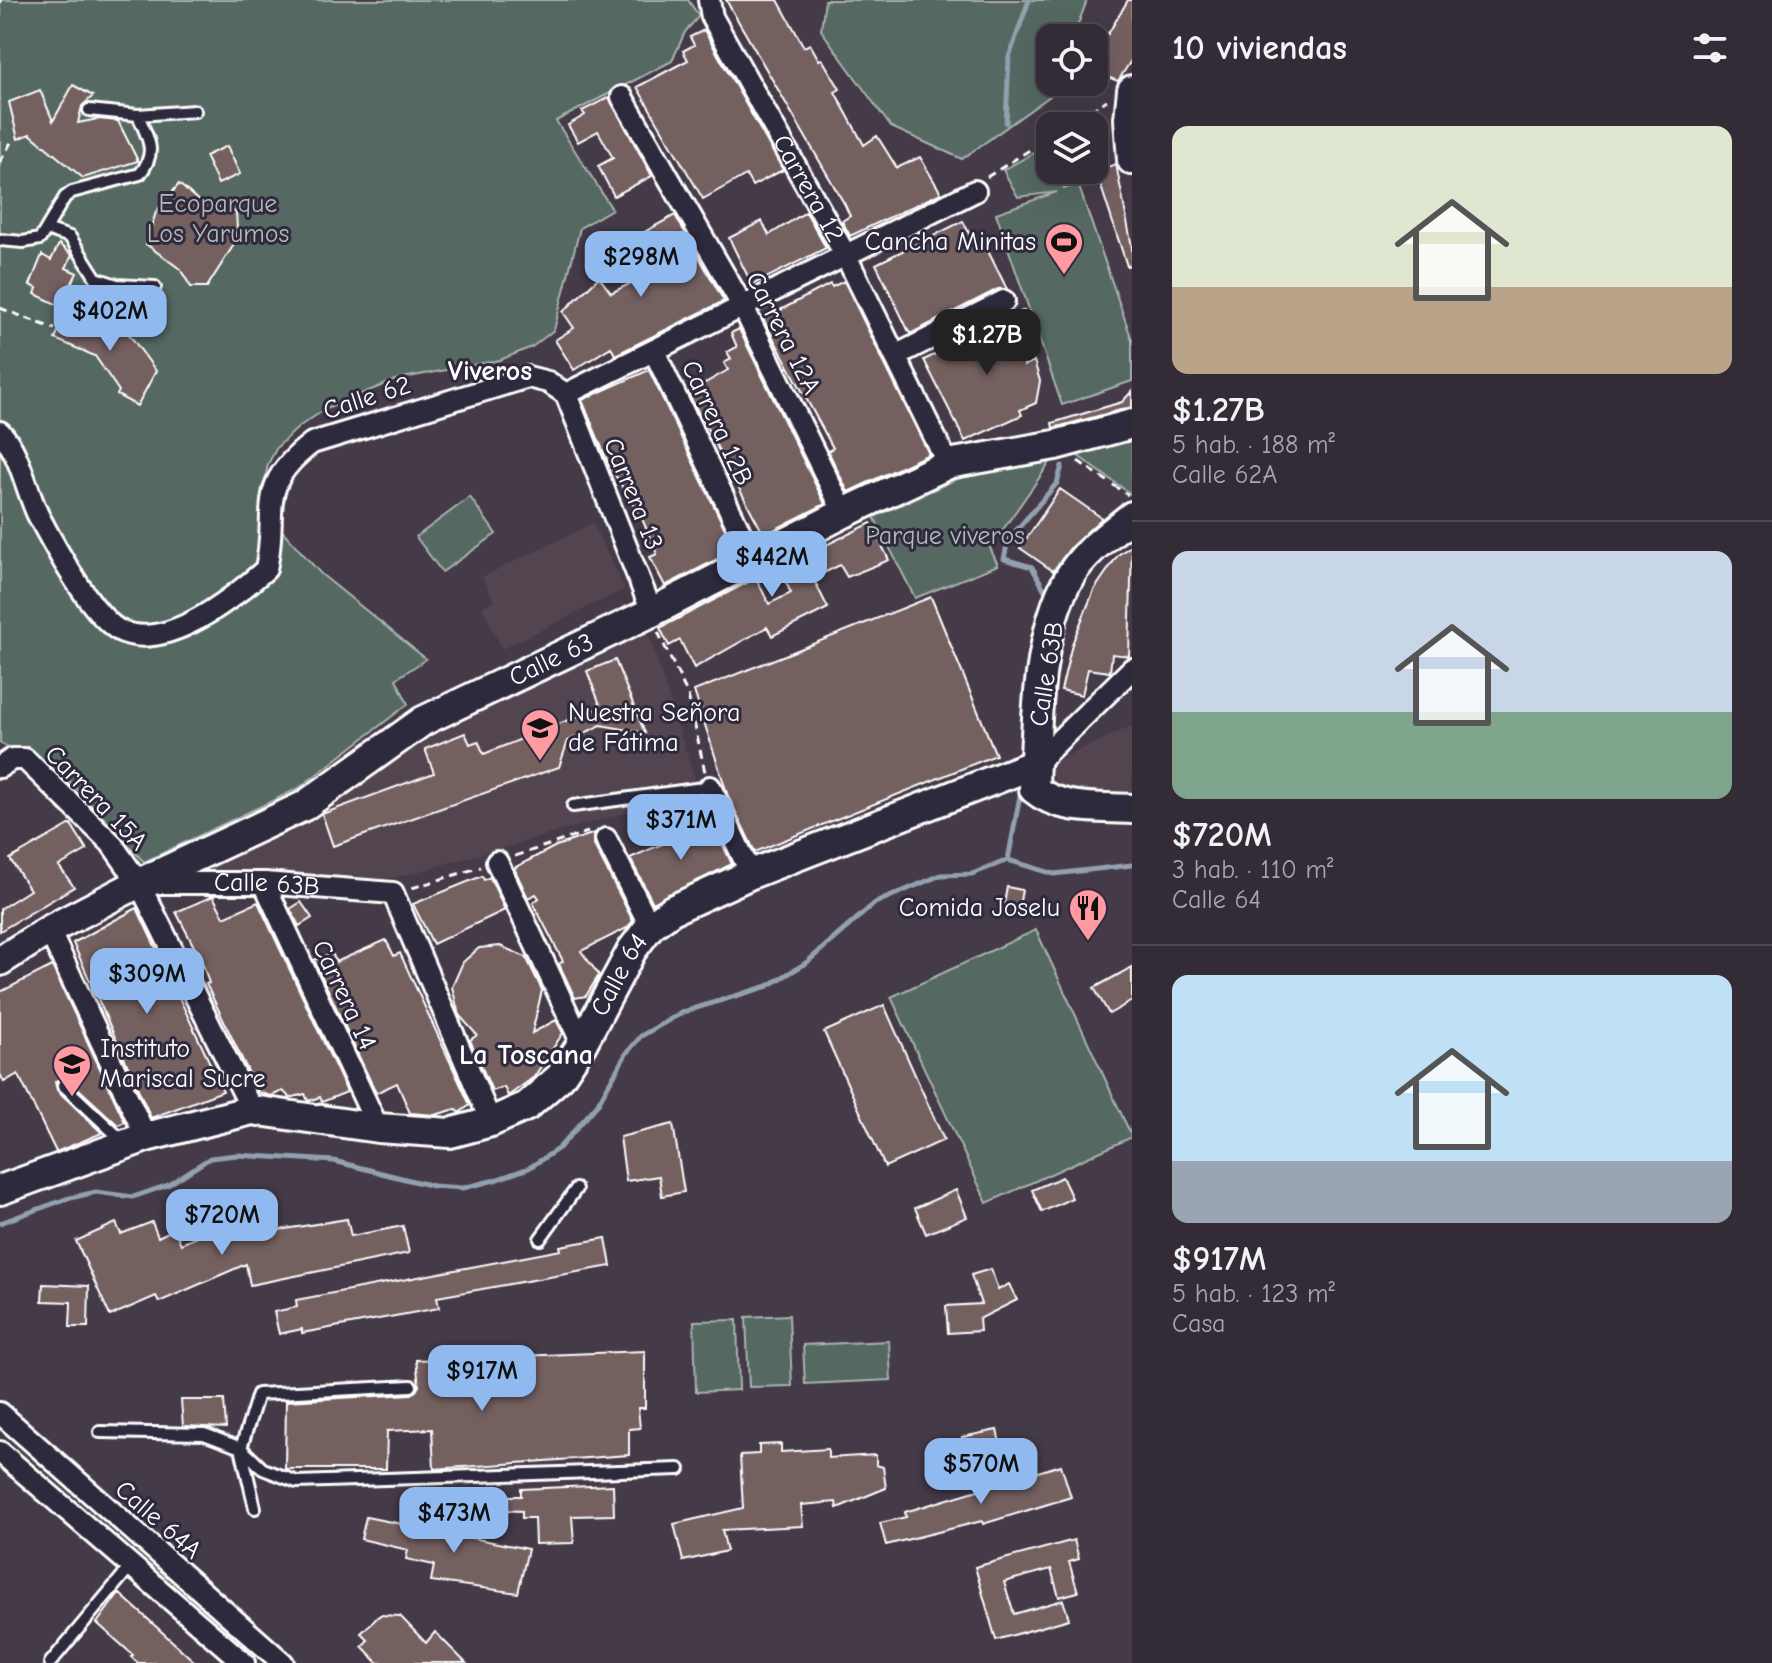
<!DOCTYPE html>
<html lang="es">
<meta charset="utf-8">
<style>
:root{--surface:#332c36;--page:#3b343e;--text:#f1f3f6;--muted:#a9a7ad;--line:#4e4851;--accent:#90b9f0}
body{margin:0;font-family:"Comic Neue",sans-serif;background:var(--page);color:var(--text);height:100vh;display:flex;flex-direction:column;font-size:30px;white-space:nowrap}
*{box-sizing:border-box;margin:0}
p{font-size:26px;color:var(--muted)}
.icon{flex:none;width:44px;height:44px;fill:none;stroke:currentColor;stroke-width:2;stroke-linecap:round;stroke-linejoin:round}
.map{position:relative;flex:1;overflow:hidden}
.sheet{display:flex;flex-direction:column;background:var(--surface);width:640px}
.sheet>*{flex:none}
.controls{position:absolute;left:1036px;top:24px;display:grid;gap:16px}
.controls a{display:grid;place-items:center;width:72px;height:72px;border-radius:16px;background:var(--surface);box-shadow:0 8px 32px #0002,0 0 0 2px var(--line);font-size:40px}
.price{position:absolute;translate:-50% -68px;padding:0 18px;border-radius:16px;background:var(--accent);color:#111;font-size:26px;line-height:52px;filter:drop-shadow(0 2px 4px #0008)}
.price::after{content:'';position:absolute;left:50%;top:48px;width:24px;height:18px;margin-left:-12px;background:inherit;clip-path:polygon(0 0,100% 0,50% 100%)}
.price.selected{background:#222;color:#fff}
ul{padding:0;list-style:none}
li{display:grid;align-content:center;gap:16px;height:424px;padding:0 40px}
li+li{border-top:2px solid var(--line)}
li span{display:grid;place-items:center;height:248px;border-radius:16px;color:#555}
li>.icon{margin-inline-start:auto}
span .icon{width:144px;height:144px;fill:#fffc;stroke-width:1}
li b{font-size:34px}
h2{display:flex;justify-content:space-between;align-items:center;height:96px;padding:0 40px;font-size:34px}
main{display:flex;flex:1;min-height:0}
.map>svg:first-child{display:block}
.built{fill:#524550}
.green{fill:#546862;stroke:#aab4b0;stroke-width:2}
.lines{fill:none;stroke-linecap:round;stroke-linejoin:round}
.stream{stroke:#93a0ad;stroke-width:5}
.building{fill:#746061;stroke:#fff;stroke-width:2}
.lane-casing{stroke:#fff;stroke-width:16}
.street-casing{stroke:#fff;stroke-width:26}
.secondary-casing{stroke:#fff;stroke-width:34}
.path{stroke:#fff;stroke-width:3;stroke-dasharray:8 6;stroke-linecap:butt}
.lane{stroke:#2f2a3d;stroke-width:10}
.street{stroke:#2f2a3d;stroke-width:20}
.secondary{stroke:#2f2a3d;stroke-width:28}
.labels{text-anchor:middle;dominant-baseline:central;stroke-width:6;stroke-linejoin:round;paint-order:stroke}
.street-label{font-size:26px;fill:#fff;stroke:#2f2a3d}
.park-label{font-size:26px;fill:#b2bbb8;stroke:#2f2a3d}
.poi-label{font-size:26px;fill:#fff;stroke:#2f2a3d;text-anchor:end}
.neighbourhood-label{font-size:28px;font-weight:bold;fill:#fff;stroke:#2f2a3d}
</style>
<main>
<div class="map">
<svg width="1132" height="1663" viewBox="0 0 1132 1663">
<rect width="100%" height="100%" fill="#443a48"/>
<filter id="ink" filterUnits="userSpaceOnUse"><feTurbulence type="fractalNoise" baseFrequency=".0125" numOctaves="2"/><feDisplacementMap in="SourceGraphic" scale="16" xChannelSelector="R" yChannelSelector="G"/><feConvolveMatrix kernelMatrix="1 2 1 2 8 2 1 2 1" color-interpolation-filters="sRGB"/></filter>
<g filter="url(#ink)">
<path class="built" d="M593,523l32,66 -123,60 -20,-42 12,-6 -12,-24z
M648,632l51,160 -289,82 -41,8 -185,-8 140,-66 109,-77z
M1132,726v69l-74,-6 -9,-25z"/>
<path class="green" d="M0,0h688l11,16 -14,16 -13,29 -116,60 56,88 -32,19 -26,102 -22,17 -32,13 -102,19 -69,28 -29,19 -23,21 -9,17 -8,42 61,68 105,85 -30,20 12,25 -109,84 -155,74 -81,-88 -63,-31z
M825,0h262l-14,38h-23v44h6l-6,14 -88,63 -71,-32 -70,-97z
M1050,144v26h10l4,19 14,-5 54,156v41l-70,24 -66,-192 61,-21 -39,5 -15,-27z
M1123,437l9,4v54l-62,-45z
M1051,461l-61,87 8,17 -83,33 -41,-81 89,-41z
M470,497l26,37 -54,38 -26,-35z
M1036,930l96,207 -145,66 -96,-206z
M789,1315l3,71 -43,1 -3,-70z
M737,1320l2,70 -43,2 -2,-71z
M889,1341l2,39 -86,4 -2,-39z"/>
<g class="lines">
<path class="stream" d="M1006,123l3,-66 20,-57
M1048,596l-16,-29 -28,-8 4,-19 49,-57 5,-17
M1008,860l13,-70
M0,1223l66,-24 30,-7 37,5 35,-12 42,-27 27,-3 97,6 99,25 30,2 32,-8 34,-12 30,-20 38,-43 29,-51 15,-18 42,-24 85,-26 38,-23 69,-60 66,-28 31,-1 36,-14 46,14 78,-9"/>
</g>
<path class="building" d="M726,0h52l26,47 6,-3 9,16 3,-1 18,30 -5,3 29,53 13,-9 20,32 23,-11 21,36 -91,43 -8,-15 8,-5 -5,-11z
M1128,0h4v59l-14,22 -24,-9v-47l14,9z
M704,30l79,140 -31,16 -6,-11 -43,24 -66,-112 51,-27 -5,-9 11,-6 -4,-8z
M73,85l20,11 -11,10 -4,17 20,-4 20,2 20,40 -55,17 -53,-44 -12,5 -9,-37 31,-12 13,31z
M609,97l43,79 -38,20 -16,-30 15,-8 -15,-27 -20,11 -10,-17 17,-10 -3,-4z
M227,146l13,28 -22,10 -13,-28z
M1116,164l16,83v18l-5,1 -31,-95z
M179,184l20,17 37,11 1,17 -4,17 -26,41h-16l-11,-18 -34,-25 10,-32z
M806,212l20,36 -74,37 -23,-47 33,-17 7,14z
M675,215l49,86 -109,54 -4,-8 -37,23 -19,-30 19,-12 -11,-16 36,-35 12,16 47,-23 -21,-34z
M963,221l13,26 8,-4 23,46h-9l-88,45 -34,-70z
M59,244l13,11 -6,13 11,5 -17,33 -25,-12 2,-6 -7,-3 12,-30 9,5z
M844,281l85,173 -81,38 -20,-41 5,-3 -70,-129 67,-35 2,3z
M68,307l52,22 3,-3 33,45 -19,35 -20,-11 2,-4 -24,-35 -40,-17z
M1024,310l6,11 -6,45 10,-5 6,20 -4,22 -16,7 2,5 -57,26 -41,-81z
M739,329l86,175 -61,31 -76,-142 40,-23 -4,-7 7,-4 -4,-7 10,-5 -6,-14z
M649,370l86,180 -70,36 -15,-29 7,-3 -14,-33 -34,-56 -27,-65z
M1132,391v16l-79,21 -1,-5 70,-21z
M1060,489l42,29 -31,29 -18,24 -33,-23z
M871,523l18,37 -42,17 -7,-12 -27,13 15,30 -56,28 -5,-9 -73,41 -14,-28 -11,6 -9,-18 96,-50 13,26 22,-11 -12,-25z
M1132,545l-3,111 -17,-2 -2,18 -22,-3 -6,26 -21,-5 11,-46 22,-54 24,-35z
M931,597l65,158 -241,97 -27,-56 -34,-105z
M615,660l30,73 -44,-8 -33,16 -9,26 -226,79 -11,-32 112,-41 -9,-24 40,-16 5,11 8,-3 6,13 117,-47 -14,-36z
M712,822l20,42 -79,39 -23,-45z
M71,824l16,26 -28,16 15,21 -74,44v-22l30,-19 -20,-31z
M595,833l-1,12 39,76 -6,7 -46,23 18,24 -13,21 -11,2 -16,-34 4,-3 -30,-58 6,-5 -3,-4 -8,4 -14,-30 42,-22z
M482,876l2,4 6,-3 15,33 -72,34 -20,-40z
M1007,887l15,3 -3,17 -15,-3z
M213,896l11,21 34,-15 89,190 -25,10 -2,-5 -12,4 -3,-7 -15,4 -7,-7 -12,5 -13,-4 -52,-108 3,-1 -7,-21 -26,-50z
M301,902l11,16 -13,8 -9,-17z
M137,908l86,183 -72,27 -78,-175z
M386,940l8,16 6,-3 70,152 -11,8 -3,-4 -21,6 -25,-2 -13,-30 -21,10 -62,-133 18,-7 4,9z
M500,946l26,11 16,33 -10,43 24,-13 7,13 -29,44 -26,19 -4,-9 -12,4 -22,-51 7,-5 -18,-20 -7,-28 11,-25 16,-14z
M52,966l73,156 -7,3 -50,-46 -8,-1 -5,4 2,8 45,43 -46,19 -38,-78 -14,8 -4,-8v-82z
M1132,967v34l-23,13 -15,-26z
M884,1005l60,135 -59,27 -61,-135z
M673,1124l11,68 -22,4 -3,-20 -33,5 -6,-44z
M1062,1177l10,21 -30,14 -10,-22z
M956,1190l11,27 -41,17 -11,-26z
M347,1219l4,17 52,-10 6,27 -159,32 -4,-21 -87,38 -3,-6 -46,20 -34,-75 40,-18 5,11 31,-12 6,15 16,-8 7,15 44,-19 5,13z
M606,1238l5,28 -174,31 2,11 -137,25v-4l-23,5 -5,-22 23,-5 -1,-7 265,-50 -1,-4z
M991,1269l7,21 11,-6 8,16 -38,19 1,12 -32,2 -2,-27 35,-2 -10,-29z
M43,1284l46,2 -1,41h-18l1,-25 -29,-1z
M645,1351v57h-7l2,20 -11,1v26l-195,14 -2,-40 -45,2 -1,38h-101l1,-68 126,-7 7,-8 -3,-26z
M181,1400h43l2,28 -43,-2z
M997,1430l4,17 -36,7 -3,-17z
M781,1444v8l47,-3v9l48,-3v10l7,2 3,21 -49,20 -1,-6 -35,3 2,21 -81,4 5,21 -44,10 -9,-37 69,-16 -3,-53 19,-1v-9z
M1061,1465l10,32 -88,27 -1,-3 -96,24 -6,-22 26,-6 -1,-5z
M613,1485l1,30 -42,1 2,27 -39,1 -1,-26h-12v-7l-22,-1v-14h21v-7z
M366,1517l162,32 -10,44 -87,-12 3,-16 -28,-6 2,-9 -47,-11z
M1074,1540l5,19 -10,3 9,30 -19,5 -8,-28 -47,13 10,32 49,-14 6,19 -73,21 -21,-73z
M119,1593l20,18 57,52h-58l-7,-6 2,-2 -36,-32z
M380,1615l20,1 26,27 9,-11 31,31h-88l-16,-17 6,-6 -7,-7z"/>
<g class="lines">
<g class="lane-casing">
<path id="lane" d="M89,110l49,5 57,-4
M46,229l24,8 26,41 21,7 38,2
M0,240l23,2 17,-3 25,-42 7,-5 68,-18c18,-23 8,-35 -2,-59
M573,806l137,-19
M63,1085l62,58
M540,1239l36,-50
M100,1432l104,2 37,14 22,21 34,13 382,-13
M255,1508l-14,-60 17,-54 153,-8
M50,1663l80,-96"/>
</g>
<g class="street-casing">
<g id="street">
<path id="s1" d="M709,0l3,17 134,239 102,208"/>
<path d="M622,97l121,210 101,206"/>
<path d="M654,351l100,210"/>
<path d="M895,356l109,-55"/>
<path d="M566,394l409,-203"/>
<path d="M566,394l86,218"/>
<path d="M0,432c20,20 26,58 38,83 14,27 57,107 85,117 46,18 110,-34 143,-63 13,-60 -12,-82 46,-126l216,-66 20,5 18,12"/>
<path d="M1035,764l97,-95"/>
<path d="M0,767l12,-8h13l86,84 28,40 113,227"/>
<path d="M710,787l41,87"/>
<path d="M606,839l44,87"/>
<path d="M497,862l85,182"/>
<path id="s2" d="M147,883h117l129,10 98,229"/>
<path d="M264,883l114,245"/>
<path d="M49,930l97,207"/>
<path d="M0,1413l283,250"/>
<path d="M0,1452l244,211"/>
</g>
</g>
<g class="secondary-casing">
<g id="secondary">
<path d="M1132,90l-3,29 3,41"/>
<path d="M1132,516c-22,18 -47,35 -62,60 -33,55 -34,150 -36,213 26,22 65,18 98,20"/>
<path id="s3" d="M0,961l49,-31 90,-47 165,-77 119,-85 229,-109 192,-99 104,-49 107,-19 77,-21"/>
<path id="s4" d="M0,1190l146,-53 106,-27 126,18 72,5 41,-11 36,-16 33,-29 22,-33 50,-94 18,-24 22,-16 79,-36 284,-110"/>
</g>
</g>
<path class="path" d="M0,17l1,-17
M1067,126l40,-26
M0,162l13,-23
M987,177l63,-40
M0,308l55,21
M1078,461l50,34
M658,632l30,63 17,77
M515,856l73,-24
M412,888l69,-21"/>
<use href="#lane" class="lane"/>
<use href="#street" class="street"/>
<use href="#secondary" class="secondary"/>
</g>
</g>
<defs>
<g id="stadium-pin" transform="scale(2)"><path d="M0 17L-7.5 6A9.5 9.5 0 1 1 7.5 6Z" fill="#ff9aa2" stroke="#2f2a3d"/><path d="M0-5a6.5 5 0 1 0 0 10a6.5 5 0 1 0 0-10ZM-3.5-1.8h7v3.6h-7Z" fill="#111"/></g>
<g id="school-pin" transform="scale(2)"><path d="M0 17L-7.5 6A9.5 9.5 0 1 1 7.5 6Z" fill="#ff9aa2" stroke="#2f2a3d"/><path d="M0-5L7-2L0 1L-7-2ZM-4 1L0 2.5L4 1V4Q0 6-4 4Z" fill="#111"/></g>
<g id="restaurant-pin" transform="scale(2)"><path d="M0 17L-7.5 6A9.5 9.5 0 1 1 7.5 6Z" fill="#ff9aa2" stroke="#2f2a3d"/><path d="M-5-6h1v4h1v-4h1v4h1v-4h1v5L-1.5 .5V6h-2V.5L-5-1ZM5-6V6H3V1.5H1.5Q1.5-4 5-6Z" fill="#111"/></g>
</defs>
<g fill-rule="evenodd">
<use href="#stadium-pin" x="1064" y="242"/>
<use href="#school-pin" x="540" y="728"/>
<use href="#restaurant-pin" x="1088" y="908"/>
<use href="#school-pin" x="72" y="1064"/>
</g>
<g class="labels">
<g class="street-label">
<text stroke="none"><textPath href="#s1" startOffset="214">Carrera 12</textPath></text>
<text transform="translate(783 333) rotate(63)">Carrera 12A</text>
<text transform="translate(367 398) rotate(-18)">Calle 62</text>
<text transform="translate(717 423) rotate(65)">Carrera 12B</text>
<text transform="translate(633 494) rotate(68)">Carrera 13</text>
<text stroke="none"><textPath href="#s3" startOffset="630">Calle 63</textPath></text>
<text transform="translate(1047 674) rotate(-81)">Calle 63B</text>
<text transform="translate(96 798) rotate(46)">Carrera 15A</text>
<text stroke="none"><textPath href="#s2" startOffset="120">Calle 63B</textPath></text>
<text stroke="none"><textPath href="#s4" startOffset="708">Calle 64</textPath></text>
<text transform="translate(344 995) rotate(65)">Carrera 14</text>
<text transform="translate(158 1520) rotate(41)">Calle 64A</text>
</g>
<g class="park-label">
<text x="218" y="204">Ecoparque<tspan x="218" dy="30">Los Yarumos</tspan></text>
<text x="945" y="536">Parque viveros</text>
</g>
<g class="poi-label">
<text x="1036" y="242">Cancha Minitas</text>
<text x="568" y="713" text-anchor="start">Nuestra Señora<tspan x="568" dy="30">de Fátima</tspan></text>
<text x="1060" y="908">Comida Joselu</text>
<text x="100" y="1049" text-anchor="start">Instituto<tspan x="100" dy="30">Mariscal Sucre</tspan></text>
</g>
<g class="neighbourhood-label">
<text x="490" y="371">Viveros</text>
<text x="526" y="1055">La Toscana</text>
</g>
</g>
</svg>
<div class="controls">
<a><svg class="icon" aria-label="locate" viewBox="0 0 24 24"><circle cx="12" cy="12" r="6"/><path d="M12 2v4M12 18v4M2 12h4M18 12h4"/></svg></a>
<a><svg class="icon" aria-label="layers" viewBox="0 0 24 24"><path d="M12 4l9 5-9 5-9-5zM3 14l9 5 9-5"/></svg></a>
</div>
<b class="price" style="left:641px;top:299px">$298M</b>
<b class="price" style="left:110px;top:353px">$402M</b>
<b class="price selected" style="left:987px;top:377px">$1.27B</b>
<b class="price" style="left:772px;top:599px">$442M</b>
<b class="price" style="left:681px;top:862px">$371M</b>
<b class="price" style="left:147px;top:1016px">$309M</b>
<b class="price" style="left:222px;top:1257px">$720M</b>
<b class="price" style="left:482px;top:1413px">$917M</b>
<b class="price" style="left:981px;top:1506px">$570M</b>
<b class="price" style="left:454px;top:1555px">$473M</b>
</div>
<section class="sheet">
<h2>10 viviendas<svg class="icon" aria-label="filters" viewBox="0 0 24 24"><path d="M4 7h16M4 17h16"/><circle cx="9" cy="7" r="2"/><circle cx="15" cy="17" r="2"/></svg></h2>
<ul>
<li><span style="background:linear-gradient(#dfe7d0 65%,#b9a48a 0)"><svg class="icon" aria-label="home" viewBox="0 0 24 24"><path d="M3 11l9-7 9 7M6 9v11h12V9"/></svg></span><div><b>$1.27B</b><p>5 hab. · 188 m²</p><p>Calle 62A</p></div></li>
<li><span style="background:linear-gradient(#c9d6e8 65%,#7fa58c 0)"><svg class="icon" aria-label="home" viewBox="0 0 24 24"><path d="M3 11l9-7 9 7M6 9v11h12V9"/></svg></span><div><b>$720M</b><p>3 hab. · 110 m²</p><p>Calle 64</p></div></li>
<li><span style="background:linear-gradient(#bfe0f5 75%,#9aa5b1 0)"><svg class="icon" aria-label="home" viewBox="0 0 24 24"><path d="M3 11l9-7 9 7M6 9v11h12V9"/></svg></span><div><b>$917M</b><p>5 hab. · 123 m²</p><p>Casa</p></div></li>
</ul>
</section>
</main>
